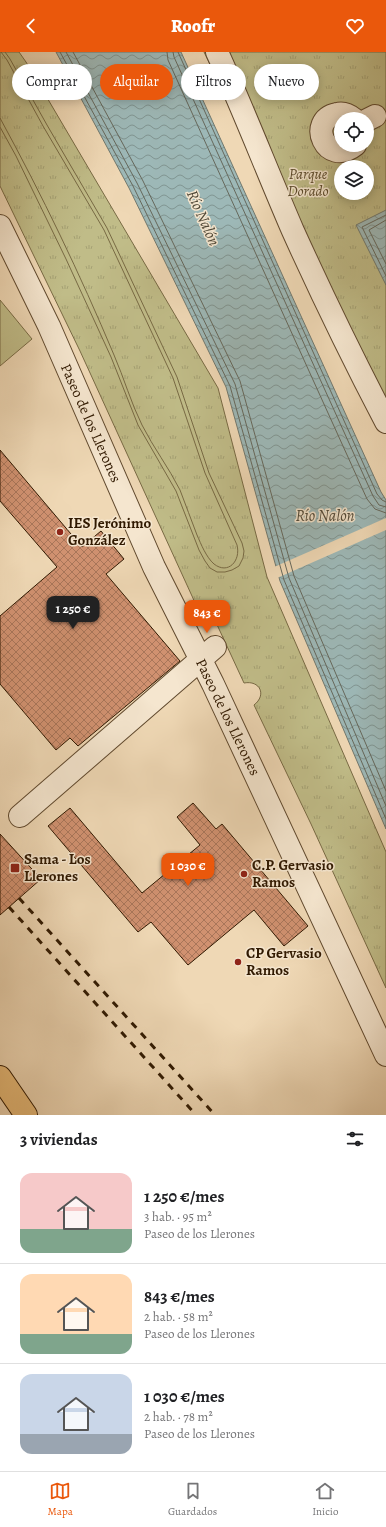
<!DOCTYPE html>
<html lang="es">
<meta charset="utf-8">
<style>
:root{--surface:#fff;--page:#f2f2f2;--text:#202124;--muted:#757577;--line:#e0e0e0;--accent:#ea580c}
body{margin:0;font-family:Alegreya,serif;background:var(--page);color:var(--text);height:100vh;display:flex;flex-direction:column;font-size:15px;white-space:nowrap}
*{box-sizing:border-box;margin:0}
p{font-size:13px;color:var(--muted)}
.icon{flex:none;width:22px;height:22px;fill:none;stroke:currentColor;stroke-width:2;stroke-linecap:round;stroke-linejoin:round}
.map{position:relative;height:1063px;overflow:hidden}
.drawer{display:flex;flex-direction:column;background:var(--surface);flex:1}
.drawer>*{flex:none}
.top-card{position:absolute;left:12px;top:12px;width:362px;height:36px;display:flex;gap:8px}
.tools{position:absolute;left:334px;top:60px;display:grid;gap:8px}
.tools a{display:grid;place-items:center;width:40px;height:40px;border-radius:50%;background:var(--surface);box-shadow:0 2px 10px #0003;font-size:20px}
.price{position:absolute;translate:-50% -34px;padding:0 9px;border-radius:8px;background:var(--accent);color:#fff;font-size:13px;line-height:26px;filter:drop-shadow(0 1px 2px #0008)}
.price::after{content:'';position:absolute;left:50%;top:24px;width:12px;height:9px;margin-left:-6px;background:inherit;clip-path:polygon(0 0,100% 0,50% 100%)}
.price.on{background:#222;color:#fff}
ul{padding:0;list-style:none}
li{display:flex;align-items:center;gap:12px;height:100px;padding:0 20px}
li+li{border-top:1px solid var(--line)}
li span{display:grid;place-items:center;flex:none;width:112px;height:80px;border-radius:12px;color:#555}
li>.icon{margin-inline-start:auto}
span .icon{width:48px;height:48px;fill:#fffc;stroke-width:1}
li b{font-size:17px}
h2{display:flex;justify-content:space-between;align-items:center;height:48px;padding:0 20px;font-size:17px}
.tag{padding:0 14px;border-radius:18px;background:var(--surface);box-shadow:0 2px 10px #0003;font-size:14px;line-height:36px}
.tag.on{background:var(--accent);color:#fff}
header{display:flex;justify-content:space-between;align-items:center;height:52px;padding:0 20px;background:var(--accent);color:#fff;font-size:18px;font-weight:800}
.tab-bar{display:flex;justify-content:space-around;align-items:center;height:56px;border-top:1px solid var(--line);background:var(--surface);font-size:11px;color:var(--muted)}
.tab-bar a{display:grid;justify-items:center;gap:2px}
.tab-bar .on{color:var(--accent)}
.map>svg:first-child{display:block}
.grass{fill:url(#grass-tufts);stroke:#786a44;fill-rule:evenodd}
.pitch{fill:#c0bc88;stroke:#786a44}
.water{fill:url(#water-waves);stroke:#71786e}
.pier{fill:#efd8b5}
.lines{fill:none;stroke-linecap:round;stroke-linejoin:round}
.shore{stroke:#66685c;stroke-width:1}
.building{fill:url(#building-cross-hatch);stroke:#301901}
.minor-casing{stroke:#60492e;stroke-width:24}
.major-casing{stroke:#301901;stroke-width:24}
.minor{stroke:#f5e6cf;stroke-width:22}
.major{stroke:#e8bc7a;stroke-width:22}
.rail{stroke:#301901;stroke-width:3;stroke-dasharray:7 7;stroke-linecap:butt}
.poi-dot{fill:#8f2418;stroke:#f5e6cf;stroke-width:1.5}
.labels{text-anchor:middle;dominant-baseline:central;stroke-width:3;stroke-linejoin:round;paint-order:stroke}
.park-label{font-size:15px;font-style:italic;fill:#5b4a2a;stroke:#f5e6cf}
.street-label{font-size:15px;fill:#301901;stroke:#f5e6cf}
.poi-label{font-size:15px;font-weight:bold;fill:#301901;stroke:#f5e6cf;text-anchor:start}
.water-label{font-size:16px;font-style:italic;fill:#514938;stroke:#f5e6cf}
</style>
<header><svg class="icon" aria-label="back" viewBox="0 0 24 24"><path d="M15 5l-7 7 7 7"/></svg>Roofr<svg class="icon" aria-label="heart" viewBox="0 0 24 24"><path d="M12 20l-8-8c-3-5 5-10 8-4 3-6 11-1 8 4z"/></svg></header>
<div class="map">
<svg width="386" height="1063" viewBox="0 0 386 1063">
<defs>
<pattern id="grass-tufts" width="24" height="20" patternUnits="userSpaceOnUse"><rect width="24" height="20" fill="#c0bc88"/><path d="M3 7l-1-3M5 7V3M7 7l1-3M15 17l-1-3M17 17v-4M19 17l1-3" fill="none" stroke="#a5a174"/></pattern>
<pattern id="water-waves" width="16" height="10" patternUnits="userSpaceOnUse"><rect width="16" height="10" fill="#9db8b7"/><path d="M0 5q4-4 8 0t8 0" fill="none" stroke="#809592"/></pattern>
<pattern id="building-cross-hatch" width="8" height="8" patternUnits="userSpaceOnUse"><rect width="8" height="8" fill="#d09170"/><path d="M0 0l8 8M0 8l8-8" fill="none" stroke="#a9765a"/></pattern>
</defs>
<rect width="100%" height="100%" fill="#efd8b5"/>
<filter id="stains"><feTurbulence type="fractalNoise" baseFrequency=".005" numOctaves="4"/><feColorMatrix values="0 0 0 0 .2 0 0 0 0 .09 0 0 0 0 .02 0 0 0 .5 -.17"/></filter>
<radialGradient id="worn" r=".72"><stop offset=".6" stop-color="#630" stop-opacity="0"/><stop offset="1" stop-color="#630" stop-opacity=".3"/></radialGradient>
<path class="grass" d="M0,0h19l7,10 192,326 49,189 119,275v136l-75,-164 -57,-119c13,-10 6,-25 -10,-22l-37,-80 -10,4 -117,-256 -80,-165z
M204,0h182v378l-161,-335zM341,67h26v26h-26zM341,115h26v26h-26z"/>
<path class="pitch" d="M1,0h4l5,7 37,66 60,103 70,149 32,96 33,70 2,8 -1,7 -4,8 -7,4 -7,2h-8l-7,-4 -5,-7 -6,-11 -23,-59 -38,-66 -27,-68 -45,-98 -50,-103 -16,-29v-9c42,77 80,156 114,237 10,23 17,48 28,70 11,22 27,43 38,65 6,15 11,30 17,45 4,9 9,22 17,29 14,11 27,-3 23,-19l-32,-72 -32,-95 -69,-148 -61,-104 -36,-66z
M0,248l32,39 -32,27z"/>
<path class="water" d="M56,0h125l200,440 5,8v329l-106,-248 -54,-194 -97,-199z
M386,158v75l-30,-60z"/>
<path class="pier" d="M386,466v12l-109,48 -3,-11z"/>
<g class="lines">
<path class="shore" d="M60,0l73,134 97,200 54,194 102,239
M66,0l71,131 98,201 54,194 97,228
M73,0l70,129 97,200 54,195 92,215
M167,0l1,8 199,439 8,10 11,4
M173,0l1,5 199,439 6,9 7,2
M178,0l199,442 5,6 4,2
M386,163l-24,12 24,49
M386,168l-17,10 17,34"/>
</g>
<path class="building" d="M0,398l82,97 19,-16 23,28 -18,15 74,87 -102,85 -8,-8 -14,12 -56,-66v-68l57,-49 -57,-66z
M193,751l23,26 6,-5 86,102 -24,20 -30,-36 -66,55 -37,-43 -13,10 -90,-106 22,-18 72,85 58,-48 -23,-28z
M0,782l41,45 -41,36z"/>
<g class="lines">
<g class="minor-casing">
<path id="minor" d="M217,0c27,59 50,119 76,179 29,64 60,128 93,191
M354,67c-5,-4 -10,-7 -17,-5 -31,6 -11,54 18,31
M367,68l8,-4
M0,174l49,100 105,241 59,117 173,371
M20,764l195,-169"/>
</g>
<g class="major-casing">
<path id="major" d="M0,1025l26,38"/>
</g>
<use href="#minor" class="minor"/>
<use href="#major" class="major"/>
<path class="rail" d="M19,846l196,217
M9,855l187,208"/>
</g>
<g class="poi-dot">
<circle cx="60" cy="480" r="4"/>
<rect x="10" y="811" width="10" height="10" rx="2"/>
<circle cx="244" cy="822" r="4"/>
<circle cx="238" cy="910" r="4"/>
</g>
<g class="labels">
<g class="park-label">
<text x="308" y="122">Parque<tspan x="308" dy="17">Dorado</tspan></text>
</g>
<g class="street-label">
<text transform="translate(91 371) rotate(66)">Paseo de los Llerones</text>
<text transform="translate(228 665) rotate(64)">Paseo de los Llerones</text>
</g>
<g class="poi-label">
<text x="68" y="471">IES Jerónimo<tspan x="68" dy="17">González</tspan></text>
<text x="24" y="807">Sama - Los<tspan x="24" dy="17">Llerones</tspan></text>
<text x="252" y="813">C.P. Gervasio<tspan x="252" dy="17">Ramos</tspan></text>
<text x="246" y="901">CP Gervasio<tspan x="246" dy="17">Ramos</tspan></text>
</g>
<g class="water-label">
<text transform="translate(203 166) rotate(66)">Río Nalón</text>
<text x="325" y="464">Río Nalón</text>
</g>
</g>
<rect width="100%" height="100%" filter="url(#stains)"/>
<rect width="100%" height="100%" fill="url(#worn)"/>
</svg>
<div class="tools">
<a><svg class="icon" aria-label="locate" viewBox="0 0 24 24"><circle cx="12" cy="12" r="6"/><path d="M12 2v4M12 18v4M2 12h4M18 12h4"/></svg></a>
<a><svg class="icon" aria-label="layers" viewBox="0 0 24 24"><path d="M12 4l9 5-9 5-9-5zM3 14l9 5 9-5"/></svg></a>
</div>
<b class="price on" style="left:73px;top:578px">1 250 €</b>
<b class="price" style="left:207px;top:582px">843 €</b>
<b class="price" style="left:188px;top:835px">1 030 €</b>
<div class="top-card">
<a class="tag">Comprar</a>
<a class="tag on">Alquilar</a>
<a class="tag">Filtros</a>
<a class="tag">Nuevo</a>
</div>
</div>
<section class="drawer">
<h2>3 viviendas<svg class="icon" aria-label="filters" viewBox="0 0 24 24"><path d="M4 7h16M4 17h16"/><circle cx="9" cy="7" r="2"/><circle cx="15" cy="17" r="2"/></svg></h2>
<ul>
<li><span style="background:linear-gradient(#f6c9c9 70%,#7fa58c 0)"><svg class="icon" aria-label="home" viewBox="0 0 24 24"><path d="M3 11l9-7 9 7M6 9v11h12V9"/></svg></span><div><b>1 250 €/mes</b><p>3 hab. · 95 m²</p><p>Paseo de los Llerones</p></div></li>
<li><span style="background:linear-gradient(#ffd9b3 75%,#7fa58c 0)"><svg class="icon" aria-label="home" viewBox="0 0 24 24"><path d="M3 11l9-7 9 7M6 9v11h12V9"/></svg></span><div><b>843 €/mes</b><p>2 hab. · 58 m²</p><p>Paseo de los Llerones</p></div></li>
<li><span style="background:linear-gradient(#c9d6e8 75%,#9aa5b1 0)"><svg class="icon" aria-label="home" viewBox="0 0 24 24"><path d="M3 11l9-7 9 7M6 9v11h12V9"/></svg></span><div><b>1 030 €/mes</b><p>2 hab. · 78 m²</p><p>Paseo de los Llerones</p></div></li>
</ul>
</section>
<nav class="tab-bar">
<a class="on"><svg class="icon" aria-label="map" viewBox="0 0 24 24"><path d="M3 6l6-2 6 2 6-2v14l-6 2-6-2-6 2zM9 4v14M15 6v14"/></svg>Mapa</a>
<a><svg class="icon" aria-label="saved" viewBox="0 0 24 24"><path d="M7 4h10v16l-5-4-5 4z"/></svg>Guardados</a>
<a><svg class="icon" aria-label="home" viewBox="0 0 24 24"><path d="M3 11l9-7 9 7M6 9v11h12V9"/></svg>Inicio</a>
</nav>
